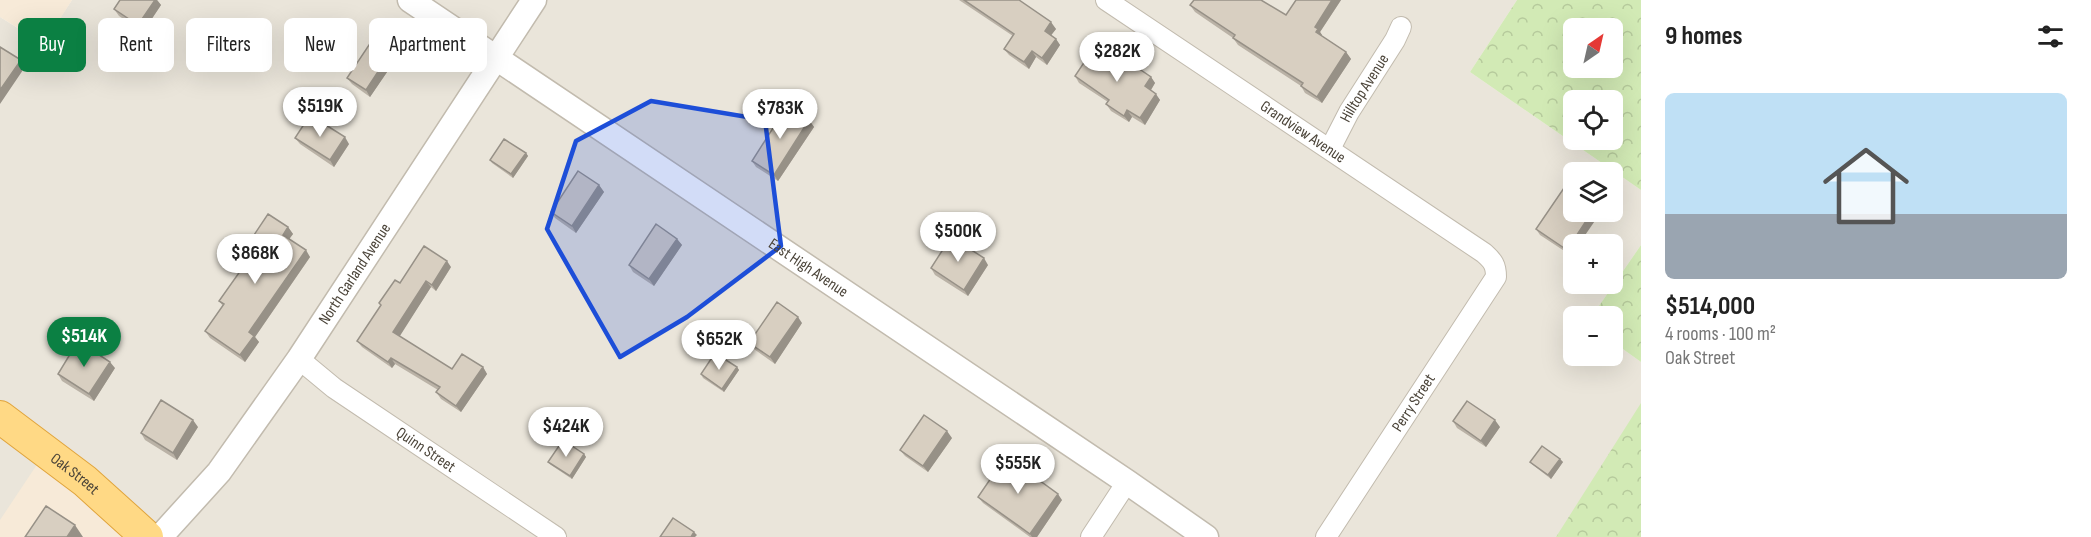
<!DOCTYPE html>
<meta charset="utf-8">
<style>
:root{--surface:#fff;--page:#f6f6f6;--text:#222;--muted:#767676;--line:#e0e0e0;--accent:#0b8043}
body{margin:0;font-family:"Sofia Sans Condensed",sans-serif;background:var(--page);color:var(--text);height:100vh;display:flex;flex-direction:column;font-size:22px;white-space:nowrap}
*{box-sizing:border-box;margin:0}
p{font-size:20px;color:var(--muted)}
.icon{flex:none;width:33px;height:33px;fill:none;stroke:currentColor;stroke-width:2;stroke-linecap:round;stroke-linejoin:round}
.map{position:relative;flex:1;overflow:hidden}
.side{display:flex;flex-direction:column;background:var(--surface);width:450px}
.side>*{flex:none}
.top-card{position:absolute;left:18px;top:18px;width:570px;height:54px;display:flex;gap:12px}
.needle{width:39px;rotate:34deg}
.buttons{position:absolute;left:1563px;top:18px;display:grid;gap:12px}
.buttons a{display:grid;place-items:center;width:60px;height:60px;border-radius:9px;background:var(--surface);box-shadow:0 6px 24px #0002;font-size:30px}
.price{position:absolute;translate:-50% -51px;padding:0 14px;border-radius:21px;background:#fff;color:#222;font-size:20px;line-height:39px;filter:drop-shadow(0 2px 3px #0008)}
.price::after{content:'';position:absolute;left:50%;top:36px;width:18px;height:14px;margin-left:-9px;background:inherit;clip-path:polygon(0 0,100% 0,50% 100%)}
.price.active{background:var(--accent);color:#fff}
ul{padding:0;list-style:none}
li{display:grid;align-content:center;gap:12px;height:318px;padding:0 24px}
li+li{border-top:2px solid var(--line)}
li span{display:grid;place-items:center;height:186px;border-radius:9px;color:#555}
li>.icon{margin-inline-start:auto}
span .icon{width:108px;height:108px;fill:#fffc;stroke-width:1}
li b{font-size:26px}
h2{display:flex;justify-content:space-between;align-items:center;height:72px;padding:0 24px;font-size:26px}
.pill{padding:0 21px;border-radius:9px;background:var(--surface);box-shadow:0 6px 24px #0002;font-size:21px;line-height:54px}
.pill.active{background:var(--accent);color:#fff}
main{display:flex;flex:1;min-height:0}
.map>svg:first-child{display:block}
.residential{fill:#eae5da;fill-rule:evenodd}
.commercial{fill:#f7ead8}
.forest{fill:url(#forest-crowns);fill-rule:evenodd}
.lines{fill:none;stroke-linecap:round;stroke-linejoin:round}
.minor-casing{stroke:#c2bbae;stroke-width:22}
.tertiary-casing{stroke:#c2bbae;stroke-width:27}
.trunk-casing{stroke:#e0a43c;stroke-width:34}
.minor{stroke:#fff;stroke-width:20}
.tertiary{stroke:#fff;stroke-width:24}
.trunk{stroke:#ffd985;stroke-width:32}
.wall{fill:#bab2a6}
.shaded-wall{fill:#979187}
.building{fill:#d8cfc1;stroke:#979187;stroke-width:1.5}
.marked{fill:#1d4ed8;fill-opacity:0.2;stroke:#1d4ed8;stroke-width:4.5;stroke-linejoin:round}
.labels{text-anchor:middle;dominant-baseline:central;stroke-width:4.5;stroke-linejoin:round;paint-order:stroke}
.street-label{font-size:16px;fill:#4b4439;stroke:#fff}
</style>
<main>
<div class="map">
<svg width="1641" height="537" viewBox="0 0 1641 537">
<defs>
<pattern id="forest-crowns" width="20" height="18" patternUnits="userSpaceOnUse" patternTransform="scale(1.5)"><rect width="20" height="18" fill="#d2eab5"/><path d="M2 6a3 3 0 1 1 6 0M12 15a3 3 0 1 1 6 0" fill="none" stroke="#b6ca9c"/></pattern>
</defs>
<rect width="100%" height="100%" fill="#f6f3ec"/>
<path class="residential" d="M72,0h1445l-47,72 171,118v55l-49,71h-18v40h38l1,-14 28,20v175h-1641v-520l43,27zM1574,172h38v40h-38zM1574,244h38v40h-38z"/>
<path class="commercial" d="M0,0h72l-28,44 -44,-27z
M46,451l101,86h-147v-17z"/>
<path class="forest" d="M1517,0h124v190l-171,-118zM1574,28h38v40h-38zM1574,100h38v40h-38z
M1641,245v117l-28,-20 -1,-26h-20z
M1641,403v134h-85z"/>
<g class="lines">
<g class="minor-casing">
<g id="minor">
<path id="s1" d="M1106,0l378,253c9,8 12,12 12,24l-170,260"/>
<path id="s2" d="M1330,149l19,-37 46,-72 6,-13"/>
<path id="s3" d="M299,359l35,29 222,149"/>
<path d="M1091,537l36,-55"/>
</g>
</g>
<g class="tertiary-casing">
<g id="tertiary">
<path id="s4" d="M410,0l717,482 79,55"/>
<path id="s5" d="M160,537l59,-65 80,-113 235,-359"/>
</g>
</g>
<g class="trunk-casing">
<g id="trunk">
<path id="s6" d="M0,417l85,64 62,56"/>
</g>
</g>
<use href="#minor" class="minor"/>
<use href="#tertiary" class="tertiary"/>
<use href="#trunk" class="trunk"/>
</g>
<path class="wall" d="M120,0h37l4,5 -18,27 -24,-16 -5,-7z
M959,0h60l37,29 -5,6 5,4 4,6 -13,20 -11,-8 -7,12 -20,-14 -5,-6 9,-13z
M1296,0h45l-21,32 2,3v1l24,16 5,7 -29,44 -17,-10 -4,-7 -63,-41 -5,-7 -38,-26 -5,-7 96,10z
M398,56l-28,41 -18,-13 -5,-6z
M1129,69l22,8 4,6 -4,7 9,10 -15,25 -13,-8 -3,5 -18,-11 -5,-7 2,-2 -29,-19 -4,-7z
M809,120l5,7 -36,54 -22,-14 -4,-6z
M295,138l54,6 -15,23 -34,-23z
M526,153l2,3 -15,22 -21,-15 -2,-3z
M599,185l5,7 -28,41 -21,-15 -4,-6z
M1574,212h27l-27,32v9l-2,3 -32,-21 -4,-6z
M288,227l5,7 -4,5 21,18 -55,80 4,5 -14,20 -35,-24 -5,-7 18,-25 -4,-5 37,-52 -6,-8z
M677,239l5,6 -28,41 -21,-14 -4,-7z
M988,265l-20,31 -33,-21 -4,-7z
M451,267l-15,24 -5,-4 -32,49 53,33 31,-2 4,7 -26,38 -20,-13 -5,-7 2,-2 -43,-26 -3,4 -30,-21 -5,-6 24,-35 -2,-3 21,-20z
M802,323l-27,41 -21,-15 -5,-6z
M737,367l2,3 -15,22 -21,-14 -2,-4z
M115,368l-21,33 -32,-20 -4,-7z
M1453,421l47,6 -14,20 -29,-19z
M198,427l-21,33 -32,-20 -4,-7z
M952,438l-24,34 -23,-16 -5,-6z
M584,454l2,3 -14,22 -21,-14 -3,-3z
M1560,459l3,3 -12,17 -18,-14 -3,-3z
M978,497l84,3 -25,37h-7l-47,-34z"/>
<path class="shaded-wall" d="M155,0h2l4,5 -18,27 -5,-7z
M1332,0h9l-21,32 2,3 -2,4 -4,-7 -1,-5z
M1051,22l5,7 -7,9 -4,-7z
M1056,39l4,6 -13,20 -5,-7z
M393,49l5,7 -28,41 -4,-7z
M1032,51l4,6 -7,12 -5,-7z
M1346,52l5,7 -29,44 -5,-6z
M21,60l4,7 -25,37v-14z
M1151,77l4,6 -6,10 -4,-7z
M1156,94l4,6 -15,25 -5,-7z
M1127,110l5,7 -3,5 -5,-6z
M809,120l5,7 -36,54 -4,-6z
M345,137l4,7 -15,23 -4,-7z
M526,153l2,3 -15,22 -2,-4z
M599,185l5,7 -28,41 -4,-7z
M1592,212h9l-22,32h-5v9l-2,3 -5,-6z
M288,227l5,7 -6,8 -4,-7z
M677,239l5,6 -28,41 -5,-7z
M306,250l4,7 -55,80 4,5 -14,20 -5,-7 9,-23z
M984,258l4,7 -20,31 -4,-6z
M447,261l4,6 -15,24 -4,-6z
M426,281l5,6 -33,52 -5,-7z
M798,317l4,6 -27,41 -5,-7z
M391,358l4,6 -3,4 -4,-6z
M110,362l5,6 -21,33 -5,-7z
M483,367l4,7 -26,38 -5,-6z
M737,367l2,3 -15,22 -2,-3z
M193,420l5,7 -21,33 -4,-7z
M1495,420l5,7 -14,20 -5,-6z
M947,431l5,7 -24,34 -5,-6z
M584,454l2,3 -14,22 -2,-3z
M1560,459l3,3 -12,17 -3,-4z
M1058,494l4,6 -25,37h-5l-2,-3z
M75,525l8,12h-16z
M694,532l3,3 -2,2h-4z"/>
<path class="building" d="M120,0h35l-17,25 -24,-16z
M964,0h55l32,22 -6,9 11,8 -14,19 -10,-7 -8,11 -20,-13 10,-15z
M1194,0h67l25,15 10,-15h36l-17,27 3,2 -2,3 30,20 -29,45 -16,-11 2,-3 -70,-45 2,-3 -45,-30z
M375,36l18,13 -27,41 -19,-12z
M1095,46l34,23 3,-5 19,13 -6,9 11,8 -16,24 -13,-8 -3,6 -18,-12 3,-4 -34,-24z
M0,47l21,13 -21,30z
M787,106l22,14 -35,55 -22,-14z
M310,115l35,22 -15,23 -35,-22z
M504,139l22,14 -15,21 -21,-14z
M578,171l21,14 -27,41 -21,-14z
M1566,185l8,5v22h18l-25,38 -31,-21z
M268,214l20,13 -5,8 23,15 -57,82 5,4 -14,19 -35,-24 19,-27 -5,-3 39,-55 -8,-5z
M656,224l21,15 -28,40 -20,-14z
M951,237l33,21 -20,32 -33,-22z
M424,246l23,15 -15,24 -6,-4 -33,51 59,37 10,-15 21,13 -27,39 -20,-14 4,-5 -49,-29 -3,4 -31,-21 24,-36 -2,-2 16,-23 5,3z
M777,302l21,15 -28,40 -21,-14z
M78,341l32,21 -21,32 -31,-20z
M715,353l22,14 -15,22 -21,-15z
M161,400l32,20 -20,33 -32,-20z
M1467,401l28,19 -14,21 -28,-20z
M924,415l23,16 -24,35 -23,-16z
M563,440l21,14 -14,22 -22,-14z
M1542,446l18,13 -12,16 -18,-13z
M1006,456l52,38 -28,40 -52,-37z
M46,506l29,19 -8,12h-42z
M673,518l21,14 -3,5h-31z"/>
<path class="marked" d="M651,101l114,19 16,126 -94,71 -67,40 -73,-128 29,-88z"/>
<g class="labels">
<g class="street-label">
<text stroke="none"><textPath href="#s2" startOffset="70">Hilltop Avenue</textPath></text>
<text stroke="none"><textPath href="#s1" startOffset="237">Grandview Avenue</textPath></text>
<text stroke="none"><textPath href="#s4" startOffset="480">East High Avenue</textPath></text>
<text stroke="none"><textPath href="#s5" startOffset="328">North Garland Avenue</textPath></text>
<text transform="translate(1414 403) rotate(-57)">Perry Street</text>
<text stroke="none"><textPath href="#s3" startOffset="156">Quinn Street</textPath></text>
<text stroke="none"><textPath href="#s6" startOffset="94">Oak Street</textPath></text>
</g>
</g>
</svg>
<div class="buttons">
<a><svg class="needle" viewBox="-14 -14 28 28"><path d="M0-13l5 13h-10z" fill="#e53935"/><path d="M0 13l5-13h-10z" fill="#767676"/></svg></a>
<a><svg class="icon" aria-label="locate" viewBox="0 0 24 24"><circle cx="12" cy="12" r="6"/><path d="M12 2v4M12 18v4M2 12h4M18 12h4"/></svg></a>
<a><svg class="icon" aria-label="layers" viewBox="0 0 24 24"><path d="M12 4l9 5-9 5-9-5zM3 14l9 5 9-5"/></svg></a>
<a>+</a>
<a>−</a>
</div>
<b class="price" style="left:1117px;top:83px">$282K</b>
<b class="price" style="left:320px;top:138px">$519K</b>
<b class="price" style="left:780px;top:140px">$783K</b>
<b class="price" style="left:958px;top:263px">$500K</b>
<b class="price" style="left:255px;top:285px">$868K</b>
<b class="price active" style="left:84px;top:368px">$514K</b>
<b class="price" style="left:719px;top:371px">$652K</b>
<b class="price" style="left:566px;top:458px">$424K</b>
<b class="price" style="left:1018px;top:495px">$555K</b>
<div class="top-card">
<a class="pill active">Buy</a>
<a class="pill">Rent</a>
<a class="pill">Filters</a>
<a class="pill">New</a>
<a class="pill">Apartment</a>
</div>
</div>
<section class="side">
<h2>9 homes<svg class="icon" aria-label="filters" viewBox="0 0 24 24"><path d="M4 7h16M4 17h16"/><circle cx="9" cy="7" r="2"/><circle cx="15" cy="17" r="2"/></svg></h2>
<ul>
<li><span style="background:linear-gradient(#bfe0f5 65%,#9aa5b1 0)"><svg class="icon" aria-label="home" viewBox="0 0 24 24"><path d="M3 11l9-7 9 7M6 9v11h12V9"/></svg></span><div><b>$514,000</b><p>4 rooms · 100 m²</p><p>Oak Street</p></div></li>
</ul>
</section>
</main>
